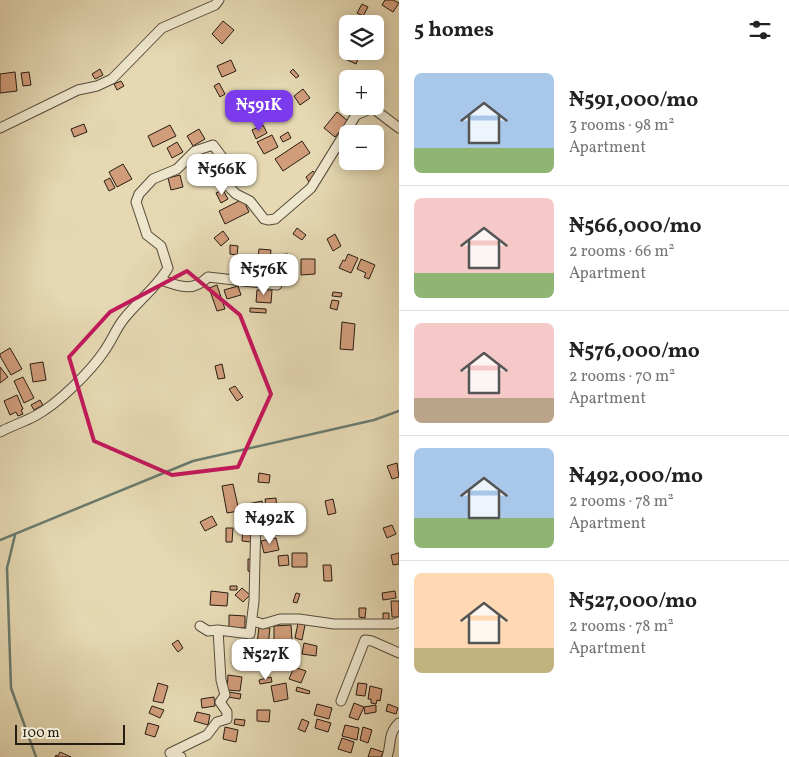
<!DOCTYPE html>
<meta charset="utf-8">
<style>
:root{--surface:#fff;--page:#f6f6f6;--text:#222;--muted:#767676;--line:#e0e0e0;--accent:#7c3aed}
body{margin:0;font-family:Vollkorn,serif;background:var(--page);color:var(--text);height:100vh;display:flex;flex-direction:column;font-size:19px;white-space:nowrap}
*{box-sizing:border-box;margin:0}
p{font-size:16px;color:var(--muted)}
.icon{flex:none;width:28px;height:28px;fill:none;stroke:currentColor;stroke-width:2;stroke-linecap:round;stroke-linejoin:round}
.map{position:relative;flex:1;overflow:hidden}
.panel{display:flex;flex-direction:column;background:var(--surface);width:390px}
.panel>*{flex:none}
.buttons{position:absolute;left:339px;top:15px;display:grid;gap:10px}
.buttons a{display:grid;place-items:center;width:45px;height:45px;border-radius:8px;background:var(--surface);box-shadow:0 2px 12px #0003;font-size:25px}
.scale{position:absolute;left:15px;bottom:12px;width:110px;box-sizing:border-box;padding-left:5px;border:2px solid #271d13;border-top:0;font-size:14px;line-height:18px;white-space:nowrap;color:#271d13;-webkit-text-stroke:4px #eee6cd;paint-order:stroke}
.price{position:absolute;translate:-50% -42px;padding:0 11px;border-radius:10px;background:#fff;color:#222;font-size:16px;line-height:32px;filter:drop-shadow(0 1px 2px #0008)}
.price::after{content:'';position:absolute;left:50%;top:30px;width:15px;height:11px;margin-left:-8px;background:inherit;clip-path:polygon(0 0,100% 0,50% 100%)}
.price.current{background:var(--accent);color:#fff}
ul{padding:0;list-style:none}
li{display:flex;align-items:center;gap:15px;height:125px;padding:0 15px}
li+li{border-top:1px solid var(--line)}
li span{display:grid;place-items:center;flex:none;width:140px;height:100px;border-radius:8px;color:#555}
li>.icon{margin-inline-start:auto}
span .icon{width:60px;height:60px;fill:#fffc;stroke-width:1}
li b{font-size:21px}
h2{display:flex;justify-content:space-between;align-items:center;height:60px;padding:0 15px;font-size:21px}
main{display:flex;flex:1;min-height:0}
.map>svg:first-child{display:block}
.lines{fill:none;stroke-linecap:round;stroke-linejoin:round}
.stream{stroke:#6a7b6e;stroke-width:2.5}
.building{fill:#d19c7a;stroke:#271d13}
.minor-casing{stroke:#564c3b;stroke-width:11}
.minor{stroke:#eee6cd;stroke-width:9}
.marked{fill:none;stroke:#c2185b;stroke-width:4;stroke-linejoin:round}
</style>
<main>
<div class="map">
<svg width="399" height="757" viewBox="0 0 399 757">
<rect width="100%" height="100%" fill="#e5d8b2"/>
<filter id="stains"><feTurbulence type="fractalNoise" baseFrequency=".004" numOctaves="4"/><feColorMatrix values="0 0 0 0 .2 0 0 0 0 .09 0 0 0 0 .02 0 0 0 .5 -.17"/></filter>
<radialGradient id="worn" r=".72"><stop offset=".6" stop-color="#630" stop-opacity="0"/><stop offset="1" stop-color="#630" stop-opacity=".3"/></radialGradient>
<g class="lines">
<path class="stream" d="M15,535l-8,33 4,120 25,69
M0,540l193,-79 181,-41 25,-9"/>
</g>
<path class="building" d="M385,0h8l6,3 -6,9 -11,-7z
M362,4l6,3 -5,9 -6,-3z
M223,21l11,9 -12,14 -10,-10z
M348,48v3h6l6,3 -4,10 -13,-6z
M231,60l5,11 -14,6 -5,-11z
M100,69l3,6 -8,4 -3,-5z
M293,69l6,7 -3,2 -6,-6z
M15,72l2,19 -17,2v-19z
M29,72l2,13 -8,1 -2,-13z
M121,81l3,5 -7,4 -3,-6z
M219,83l6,11 -5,3 -6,-11z
M303,89l7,9 -10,7 -6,-9z
M266,101l3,4 -5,4 -3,-4z
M337,112l11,9 -13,16 -11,-9z
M84,124l3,8 -13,5 -3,-8z
M170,125l6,11 -23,11 -5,-11z
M263,125l4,8 -11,6 -4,-9z
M199,129l6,10 -12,7 -6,-10z
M288,132l3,6 -8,4 -3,-5z
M272,135l6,12 -14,7 -7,-12z
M302,141l8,12 -27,18 -8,-12z
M177,142l6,10 -11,6 -5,-10z
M212,154l5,11 -18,9 -5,-11z
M123,164l9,15 -15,8 -8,-15z
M313,171l4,5 -8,6 -3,-5z
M180,175l3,12 -12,3 -3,-12z
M110,178l5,10 -6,3 -5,-10z
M223,190l5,9 -7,4 -5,-10z
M243,199l6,13 -24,12 -6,-13z
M297,228l9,7 -4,5 -9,-6z
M223,231l6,8 -8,7 -7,-8z
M335,234l6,12 -8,5 -6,-12z
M230,245l8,1 -1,9 -7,-1z
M259,249l12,1 -2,19 -12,-1z
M288,254l2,11 -12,1 -1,-11z
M348,254l10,4 -7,15 -12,-5 4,-8 2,1z
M248,258l4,11 -11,4 -4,-12z
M301,259h14v15l-14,1z
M361,259l14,6 -6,14 -5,-2 2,-4 -9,-4z
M217,285l8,24 -8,2 -8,-23z
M238,286l3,9 -14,4 -3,-9z
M257,290h15l-1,13 -15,-1z
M333,292l9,1 -1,4 -9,-1z
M332,300l7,1 -2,9 -7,-2z
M250,308l16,1v4l-16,-1z
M342,322l13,2 -2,26 -13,-1z
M10,348l12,21 -11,6 -11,-19v-2z
M43,362l3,18 -13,2 -3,-18z
M222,364l3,14 -7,1 -3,-13z
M0,367l8,10 -8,6z
M23,377l11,21 -10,5 -10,-22z
M235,386l8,11 -6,4 -8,-12z
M17,395l6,14 -2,1 2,4 -5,2 -2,-4 -6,3 -6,-14z
M40,400l3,5 -9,5 -3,-5z
M397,463l2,14 -7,2 -5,-13z
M259,473l11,2 -1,8 -11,-1z
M233,484l6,27 -12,2 -5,-27z
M276,498l1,15 -10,1 -2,-15z
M333,499l3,14 -8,2 -3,-14z
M262,501l1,5 -18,5 -2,-6z
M212,516l5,9 -12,6 -5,-9z
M243,517l2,8 -6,1 -2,-8z
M291,520l1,14 -20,1 -1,-13z
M392,525l4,9 -9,4 -4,-10z
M226,528h7l-1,14h-6z
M243,528l9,1 -1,13 -9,-1z
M276,538l3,12 -15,3 -3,-12z
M292,553h15v14h-15z
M399,553v11l-6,1 -2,-10z
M288,555l1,10 -10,1 -1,-10z
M248,559h4l-1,13 -3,-1z
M323,565h8l1,16h-8z
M230,586h7v4h-7z
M242,588l8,7 -7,7 -8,-7z
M211,591l17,2 -1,13 -17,-1z
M395,591l1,7 -13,2 -1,-7z
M296,593l4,1 -3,9 -4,-1z
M391,601h8v16h-7z
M359,608h7l-1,10 -6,-1z
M383,613h6v8h-6z
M229,615l16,1v12l-16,-1z
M298,623l7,2 -3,15 -7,-2z
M291,625l1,15 -18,1v-15z
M259,627l11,1 -2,17 -11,-1z
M178,640l5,8 -5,4 -6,-8z
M237,642h8l1,12 -8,1z
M304,643l13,3 -1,10 -14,-2z
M294,667l12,4 -5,12 -12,-4z
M228,675l14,2 -2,14 -13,-1z
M271,677l1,5 -12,2 -1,-4z
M158,683l10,3 -5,17 -10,-2z
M286,683l2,16 -14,3 -3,-16z
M358,683l9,1 -2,12 -9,-1z
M370,686l12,3 -2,12 -3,-1 -1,4 -5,-1v-4h-3z
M297,687l13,4 -1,3 -13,-3z
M229,692l12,2 -1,5 -12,-2z
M214,697l1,9 -13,2 -1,-9z
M354,703l10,4 -6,13 -9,-3z
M317,704l15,4 -3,11 -15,-4z
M388,704l10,4 -2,6 -10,-3z
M376,705v7l-11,2 -1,-7z
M152,706l12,4 -4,8 -11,-5z
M257,710h13l-1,12 -12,-1z
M197,712l13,3 -2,10 -14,-4z
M235,719l10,1 -1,6 -10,-2z
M302,719l7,3 -4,10 -7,-3z
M317,719l14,4 -3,9 -13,-4z
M148,723l11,3 -4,11 -10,-3z
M345,725l14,3 -2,12 -15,-4z
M225,727l13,3 -2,12 -13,-3z
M363,727l9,3 -4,13 -8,-3z
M342,738l12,4 -3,11 -13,-4z
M371,748l12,4 -2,5h-13z
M60,752l11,5h-16l1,-2 2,1z"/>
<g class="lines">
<g class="minor-casing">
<path id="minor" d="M0,128l78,-38 19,-4 15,-7 50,-51 53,-23 4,-5
M161,280c19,6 31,13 47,-3l69,8
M0,432c11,-6 24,-10 35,-16 23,-12 56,-45 70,-66 7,-10 11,-21 18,-30 14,-18 34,-33 45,-52l-7,-22 -14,-11 -11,-33 3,-8 14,-15 24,-10 18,-18 18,-6 12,16 -6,13 7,10 10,10 14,7 14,18 4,1 7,-1 36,-31 45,-73 14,-6h4l25,19
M253,621l10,3 17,-5h19l35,5h60l5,-2
M218,630l32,4 4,-33 2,-83
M341,701l24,-61 7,1 27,12
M181,757l-11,-4 37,-18 10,-13 10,-3v-7l-7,-10 5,-7 -4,-15 -3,-50 -10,1 -8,-5
M387,757c5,-14 0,-22 12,-34"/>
</g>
<use href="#minor" class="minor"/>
</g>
<path class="marked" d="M187,271l53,44 31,79 -33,73 -66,8 -78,-34 -25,-84 41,-45z"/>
<rect width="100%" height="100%" filter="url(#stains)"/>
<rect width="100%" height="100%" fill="url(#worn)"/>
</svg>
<div class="buttons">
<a><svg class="icon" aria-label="layers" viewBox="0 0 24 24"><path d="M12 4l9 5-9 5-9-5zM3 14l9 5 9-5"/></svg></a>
<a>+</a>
<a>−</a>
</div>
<div class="scale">100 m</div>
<b class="price current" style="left:259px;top:132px">₦591K</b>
<b class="price" style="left:222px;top:196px">₦566K</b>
<b class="price" style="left:264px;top:296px">₦576K</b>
<b class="price" style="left:270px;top:545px">₦492K</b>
<b class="price" style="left:266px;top:681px">₦527K</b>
</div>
<section class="panel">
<h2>5 homes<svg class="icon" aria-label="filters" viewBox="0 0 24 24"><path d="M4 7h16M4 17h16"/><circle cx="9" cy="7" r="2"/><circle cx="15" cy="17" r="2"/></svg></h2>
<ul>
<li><span style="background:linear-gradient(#a9c7e8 75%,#8fb573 0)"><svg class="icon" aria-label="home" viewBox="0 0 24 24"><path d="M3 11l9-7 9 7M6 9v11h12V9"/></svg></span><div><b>₦591,000/mo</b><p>3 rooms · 98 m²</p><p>Apartment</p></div></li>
<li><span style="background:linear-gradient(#f6c9c9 75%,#8fb573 0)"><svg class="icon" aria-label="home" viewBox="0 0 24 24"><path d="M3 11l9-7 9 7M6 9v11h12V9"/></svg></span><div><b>₦566,000/mo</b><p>2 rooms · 66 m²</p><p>Apartment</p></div></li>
<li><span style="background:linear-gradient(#f6c9c9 75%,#b9a48a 0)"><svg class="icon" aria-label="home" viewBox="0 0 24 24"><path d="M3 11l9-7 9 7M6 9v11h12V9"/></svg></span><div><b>₦576,000/mo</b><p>2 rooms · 70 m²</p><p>Apartment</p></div></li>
<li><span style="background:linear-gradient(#a9c7e8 70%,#8fb573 0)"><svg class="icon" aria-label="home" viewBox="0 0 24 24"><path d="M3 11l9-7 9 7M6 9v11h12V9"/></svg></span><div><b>₦492,000/mo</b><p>2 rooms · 78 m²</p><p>Apartment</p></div></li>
<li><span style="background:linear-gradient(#ffd9b3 75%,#c2b280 0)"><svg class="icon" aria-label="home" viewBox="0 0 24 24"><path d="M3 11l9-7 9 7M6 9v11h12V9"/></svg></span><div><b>₦527,000/mo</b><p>2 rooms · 78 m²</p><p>Apartment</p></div></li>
</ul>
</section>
</main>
